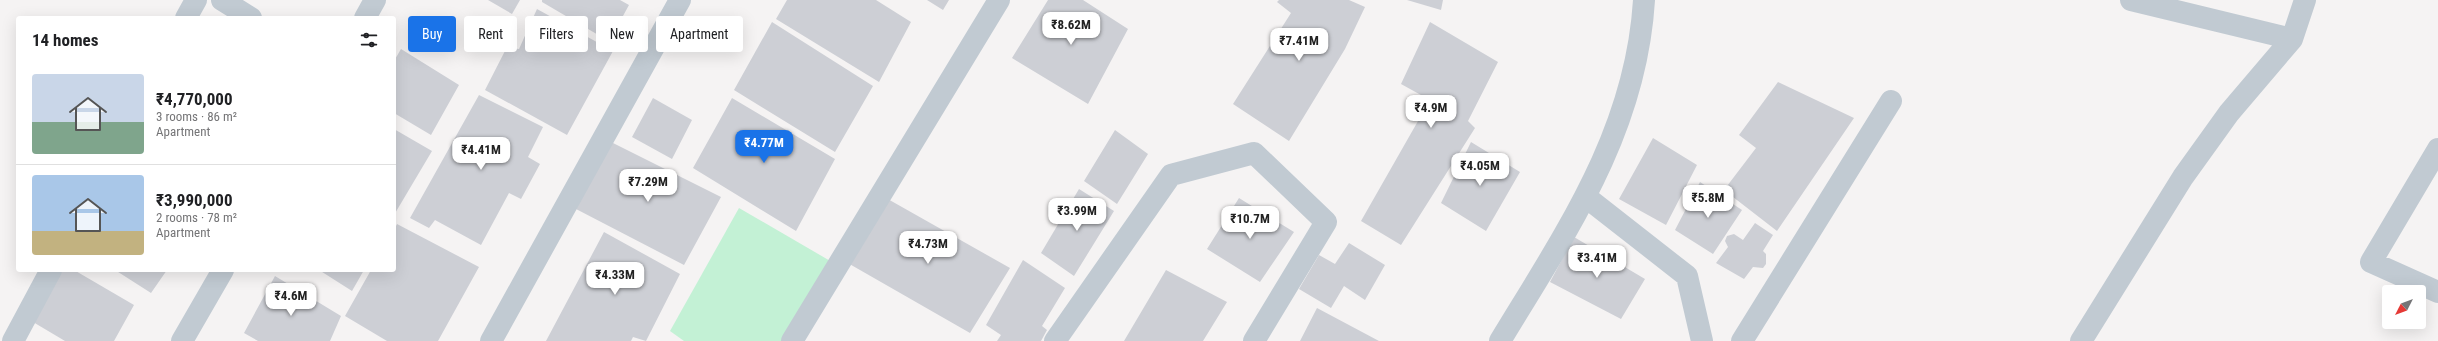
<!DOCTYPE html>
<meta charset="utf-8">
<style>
:root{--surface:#fff;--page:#f6f6f6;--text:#202124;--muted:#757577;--line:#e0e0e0;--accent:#1a73e8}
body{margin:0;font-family:"Roboto Condensed",sans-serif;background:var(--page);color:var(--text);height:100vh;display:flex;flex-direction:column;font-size:15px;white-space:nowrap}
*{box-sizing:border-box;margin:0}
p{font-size:13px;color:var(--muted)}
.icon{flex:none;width:22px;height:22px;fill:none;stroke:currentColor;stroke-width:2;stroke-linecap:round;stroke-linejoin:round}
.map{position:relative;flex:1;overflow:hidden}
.details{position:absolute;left:16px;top:16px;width:380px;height:256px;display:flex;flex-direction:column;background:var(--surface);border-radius:4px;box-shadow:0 4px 16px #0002}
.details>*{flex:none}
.top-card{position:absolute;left:408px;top:16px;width:380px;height:36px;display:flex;gap:8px}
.needle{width:26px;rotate:228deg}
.fabs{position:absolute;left:2382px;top:285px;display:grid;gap:8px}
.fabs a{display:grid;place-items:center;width:44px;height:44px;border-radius:4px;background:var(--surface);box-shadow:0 4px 16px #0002;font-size:20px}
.price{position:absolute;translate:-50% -34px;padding:0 9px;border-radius:8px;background:#fff;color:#222;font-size:13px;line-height:26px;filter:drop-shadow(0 1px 2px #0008)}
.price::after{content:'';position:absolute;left:50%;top:24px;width:12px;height:9px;margin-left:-6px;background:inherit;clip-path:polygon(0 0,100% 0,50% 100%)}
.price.current{background:var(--accent);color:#fff}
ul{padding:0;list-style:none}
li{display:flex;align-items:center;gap:12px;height:100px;padding:0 16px}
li+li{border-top:1px solid var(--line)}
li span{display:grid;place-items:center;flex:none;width:112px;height:80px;border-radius:4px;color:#555}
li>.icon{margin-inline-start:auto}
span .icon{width:48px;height:48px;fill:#fffc;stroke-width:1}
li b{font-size:17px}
h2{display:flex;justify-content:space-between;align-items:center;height:48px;padding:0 16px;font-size:17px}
.tag{padding:0 14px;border-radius:4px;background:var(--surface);box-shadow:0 4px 16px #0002;font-size:14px;line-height:36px}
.tag.current{background:var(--accent);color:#fff}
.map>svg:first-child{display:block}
.green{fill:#c3f1d5}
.building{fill:#cdcfd5}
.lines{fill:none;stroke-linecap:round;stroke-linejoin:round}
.minor{stroke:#c1cad2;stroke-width:22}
</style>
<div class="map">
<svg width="2438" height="341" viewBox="0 0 2438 341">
<rect width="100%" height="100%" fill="#f5f3f3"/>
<path class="green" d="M739,208l93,54 -47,79h-101l-14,-10z"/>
<path class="building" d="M488,0h32l-8,14z
M542,0h78l9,5 -11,20 -10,-4 -8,15 -58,-34z
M787,0h89l35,22 -32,60 -103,-63z
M927,0h22l-6,10z
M1048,0h35l45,29 -40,75 -76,-46z
M1279,0h70l16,7 -20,42 -56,92 -56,-37 58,-91 -14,-11z
M1407,0h36l-2,10z
M537,9l76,42 -46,84 -82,-45 22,-43 12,2z
M772,22l101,64 -38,66 -101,-62z
M1430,22l68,40 -30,59 7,7 -74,117 -40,-24 69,-121 -29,-16z
M401,49l58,36 -28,50 -37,-22v-52z
M1778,82l76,36 -77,113 -53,-41 32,-42 -17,-13z
M479,95l64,32 -15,30 12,7 -19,35 -12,-6 -28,52 -46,-25 -6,8 -19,-10z
M653,98l39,22 -20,39 -40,-22z
M732,98l103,61 -39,72 -103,-63z
M394,129l38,22 -38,64z
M1115,130l33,24 -31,50 -33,-23z
M1653,138l44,27 -31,60 -47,-26z
M611,142l110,55 -37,68 -108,-56z
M1471,142l49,30 -34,59 -45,-28z
M1700,182l42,28 -29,44 -38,-24z
M1079,189l35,22 -40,65 -33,-23z
M886,198l124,70 -40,65 -124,-71z
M1239,198l55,34 -34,50 -53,-33z
M1755,223l18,12 -10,16 3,3v10l-3,4 -10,-1 -9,12 -28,-16 12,-16 -3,-6 2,-5 7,-2 9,6z
M397,224l82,43 -41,74h-51l-42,-25 26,-46h23v-40z
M604,232l76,42 -34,67 -13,-4 -2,4h-85z
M1574,237l71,42 -24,40 -71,-37z
M1349,243l36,22 -20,35 -21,-14 -13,22 -32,-19 20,-34 16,9z
M1023,260l42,28 -23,38 5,4 -6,11h-44l4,-6 -15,-10z
M56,270h18l60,35 -20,36h-49l-32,-19z
M115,270h52l-16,23z
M319,270h45l-12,21z
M1166,270l61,32 -24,39h-79z
M275,276l66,40 -11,25h-72l-14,-8z
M1317,308l62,33h-79z"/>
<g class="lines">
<path class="minor" d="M222,0l29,18
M2131,0l161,39
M186,18l10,-18
M365,18l10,-18
M2438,149l-67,113 67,30
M1586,197l101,79 15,65
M13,341l38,-71
M182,341l41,-71
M491,341l189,-341
M792,341l207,-341
M1055,341l116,-166 83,-22 72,69 -72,119
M1500,341c66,-109 136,-209 144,-341
M1742,341l149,-240
M2081,341l102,-164 46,-64 63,-74 13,-39"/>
</g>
</svg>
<div class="fabs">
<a><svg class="needle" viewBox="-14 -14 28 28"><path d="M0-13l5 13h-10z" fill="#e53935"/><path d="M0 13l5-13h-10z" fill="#757577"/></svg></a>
</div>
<b class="price" style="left:1071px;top:46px">₹8.62M</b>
<b class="price" style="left:1299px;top:62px">₹7.41M</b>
<b class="price" style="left:1431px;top:129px">₹4.9M</b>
<b class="price current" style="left:764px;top:164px">₹4.77M</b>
<b class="price" style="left:481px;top:171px">₹4.41M</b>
<b class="price" style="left:1480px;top:187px">₹4.05M</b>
<b class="price" style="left:648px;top:203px">₹7.29M</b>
<b class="price" style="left:1708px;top:219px">₹5.8M</b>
<b class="price" style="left:1077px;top:232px">₹3.99M</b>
<b class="price" style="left:1250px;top:240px">₹10.7M</b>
<b class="price" style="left:928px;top:265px">₹4.73M</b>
<b class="price" style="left:1597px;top:279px">₹3.41M</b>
<b class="price" style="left:615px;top:296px">₹4.33M</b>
<b class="price" style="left:291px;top:317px">₹4.6M</b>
<div class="top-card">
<a class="tag current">Buy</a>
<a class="tag">Rent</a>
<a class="tag">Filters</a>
<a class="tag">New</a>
<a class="tag">Apartment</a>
</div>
<section class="details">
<h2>14 homes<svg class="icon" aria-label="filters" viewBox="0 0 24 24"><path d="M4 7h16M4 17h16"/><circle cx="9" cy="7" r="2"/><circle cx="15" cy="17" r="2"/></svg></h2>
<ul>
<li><span style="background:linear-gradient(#c9d6e8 60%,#7fa58c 0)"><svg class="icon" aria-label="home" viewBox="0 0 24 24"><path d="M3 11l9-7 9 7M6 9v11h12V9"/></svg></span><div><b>₹4,770,000</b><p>3 rooms · 86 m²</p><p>Apartment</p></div></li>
<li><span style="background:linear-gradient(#a9c7e8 70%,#c2b280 0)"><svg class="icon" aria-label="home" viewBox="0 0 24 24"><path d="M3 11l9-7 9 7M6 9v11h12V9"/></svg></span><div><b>₹3,990,000</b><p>2 rooms · 78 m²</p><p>Apartment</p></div></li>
</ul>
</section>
</div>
